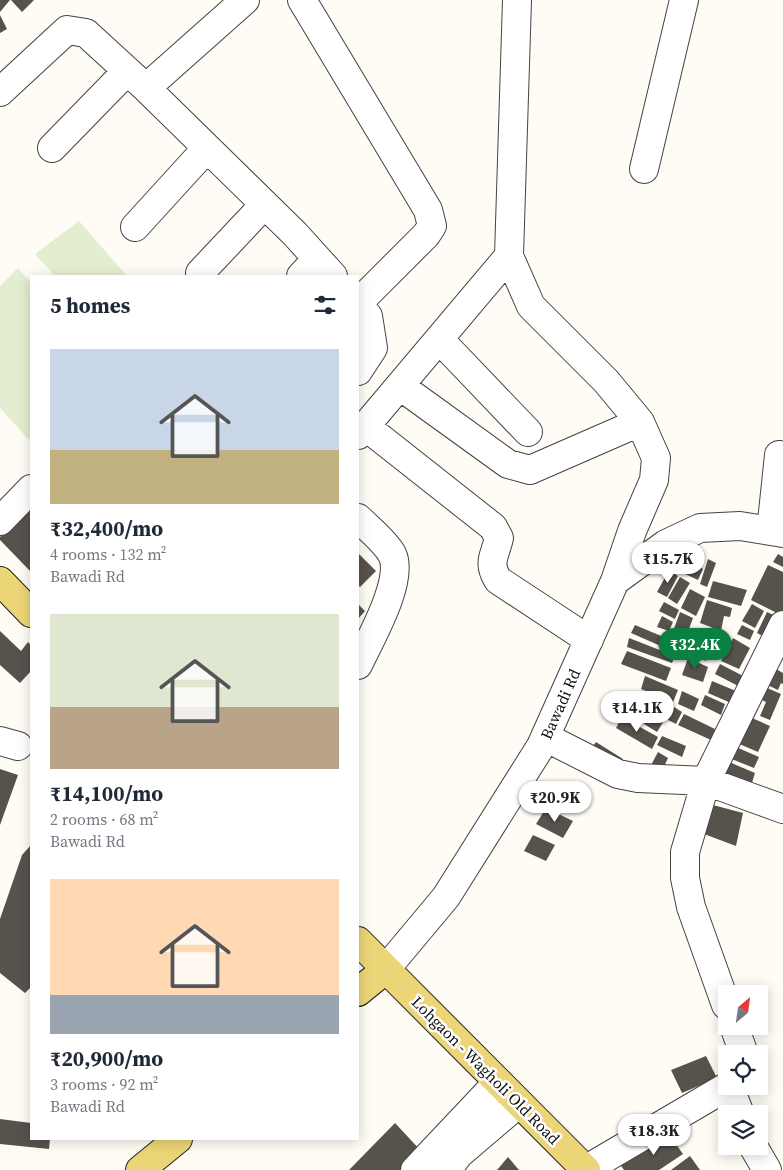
<!DOCTYPE html>
<meta charset="utf-8">
<style>
:root{--surface:#fff;--page:#f6f6f7;--text:#1f2937;--muted:#747a83;--accent:#0b8043}
body{margin:0;font-family:"Source Serif 4",serif;background:var(--page);color:var(--text);height:100vh;display:flex;flex-direction:column;font-size:19px;white-space:nowrap}
*{box-sizing:border-box;margin:0}
p{font-size:16px;color:var(--muted)}
.icon{flex:none;width:28px;height:28px;fill:none;stroke:currentColor;stroke-width:2;stroke-linecap:round;stroke-linejoin:round}
.map{position:relative;flex:1;overflow:hidden}
.side{position:absolute;left:30px;top:275px;width:329px;height:865px;display:flex;flex-direction:column;background:var(--surface);border-radius:0px;box-shadow:0 2px 12px #0003}
.side>*{flex:none}
.needle{width:32px;rotate:29deg}
.buttons{position:absolute;left:718px;top:985px;display:grid;gap:10px}
.buttons a{display:grid;place-items:center;width:50px;height:50px;border-radius:0px;background:var(--surface);box-shadow:0 2px 12px #0003;font-size:25px}
.price{position:absolute;translate:-50% -42px;padding:0 11px;border-radius:18px;background:#fff;color:#222;font-size:16px;line-height:32px;filter:drop-shadow(0 1px 2px #0008)}
.price::after{content:'';position:absolute;left:50%;top:30px;width:15px;height:11px;margin-left:-8px;background:inherit;clip-path:polygon(0 0,100% 0,50% 100%)}
.price.current{background:var(--accent);color:#fff}
ul{padding:0;list-style:none}
li{display:grid;align-content:center;gap:10px;height:265px;padding:0 20px}
li span{display:grid;place-items:center;height:155px;border-radius:0px;color:#555}
li>.icon{margin-inline-start:auto}
span .icon{width:90px;height:90px;fill:#fffc;stroke-width:1}
li b{font-size:21px}
h2{display:flex;justify-content:space-between;align-items:center;height:60px;padding:0 20px;font-size:21px}
.map>svg:first-child{display:block}
.pitch{fill:#e3eed1}
.building{fill:#58524d}
.lines{fill:none;stroke-linecap:round;stroke-linejoin:round}
.minor-casing{stroke:#434343;stroke-width:30}
.major-casing{stroke:#212121;stroke-width:30}
.minor{stroke:#fff;stroke-width:28}
.major{stroke:#ecd576;stroke-width:28}
.labels{text-anchor:middle;dominant-baseline:central;stroke-width:5;stroke-linejoin:round;paint-order:stroke}
.street-label{font-size:16px;fill:#101010;stroke:#fff}
</style>
<div class="map">
<svg width="783" height="1170" viewBox="0 0 783 1170">
<rect width="100%" height="100%" fill="#fefcf4"/>
<path class="pitch" d="M79,221l48,55h-72l-20,-22z
M18,268l13,15v155l-2,2 -29,-32v-122z"/>
<path class="building" d="M0,0h10l-10,12z
M11,0h23l-12,12z
M0,15l7,14 -7,4z
M31,506v66l-31,-32v-3z
M358,553l18,18 -16,16 -2,-2z
M778,554l5,3v10l-10,-5z
M708,559l8,4 -9,24 -7,-3z
M690,561l13,8 -5,11 -15,-7z
M768,565l15,7v38l-2,5 -30,-15z
M669,570l9,6 -11,21 -10,-5z
M680,577l10,6 -13,21 -9,-6z
M713,581l34,9 -6,16 -33,-9z
M690,589l15,8 -9,19 -15,-8z
M707,600l25,8 -2,9 -6,-1 -3,15 -21,-8z
M664,602l15,8 -4,9 -16,-8z
M358,604l7,7 -7,8z
M752,604l12,7 -9,17 -13,-7z
M680,612l13,6 -8,22 -13,-6z
M767,612l13,6 -10,22 -13,-7z
M662,616l11,6 -4,9 -12,-4z
M635,625l31,13 -3,9 -32,-14z
M742,625l12,6 -4,9 -13,-6z
M700,628l21,7 -2,9 -22,-7z
M0,631l21,20 7,-9 3,3v26l-11,12 -20,-18z
M629,638l46,18 -3,7 -45,-16z
M733,638l17,10 -11,21 -18,-8z
M669,639l22,6 -3,11 -22,-7z
M699,647l11,4 -4,10 -10,-4z
M627,651l44,17 -5,13 -45,-17z
M688,658l20,9 -5,15 -21,-7z
M720,664l27,14 -5,10 -27,-14z
M776,669l7,4v11l-2,-1 -3,7 -17,-8z
M645,676l33,14 -5,12 -32,-13z
M712,681l24,10 -5,12 -23,-10z
M760,685l21,9 -11,26 -10,-4 6,-14 -12,-6z
M682,691l17,8 -5,12 -16,-7z
M635,694l9,6 -7,10 -9,-5z
M705,695l20,9 -4,11 -20,-10z
M674,707l8,5 -6,12 -8,-4z
M654,708l13,8 -10,16 -13,-8z
M684,714l31,15 -4,11 -33,-15z
M743,714l27,12 -12,26 -28,-12z
M622,717l36,20 -6,12 -36,-21z
M662,736l24,10 -4,11 -25,-12z
M596,742l27,17 -7,11 -28,-17z
M729,744l30,13 -5,11 -30,-12z
M658,752l10,6 -8,17 -11,-6z
M722,759l33,14 -4,13 -35,-13z
M0,769l18,6 -18,50z
M713,805l30,8 -7,33 -32,-12z
M546,808l27,13 -10,17 -27,-14z
M533,835l22,10 -9,16 -22,-10z
M31,845v142l-6,6 -25,-20v-54l22,-64z
M706,1056l11,22 -35,15 -11,-23z
M0,1119l31,4v16h19l-1,10 -49,-5z
M395,1123l27,29 -18,18h-55z
M668,1133l15,21 -24,16h-35l-5,-7z
M690,1156l10,14h-29z
M508,1157l11,13h-22z"/>
<g class="lines">
<g class="minor-casing">
<path id="minor" d="M302,0l126,210 4,16 -6,9 -68,68
M517,0l-8,256 22,50 75,75 34,41 16,36 -2,22 -22,51 -17,50
M146,88l99,-88
M0,92l67,-62 19,3 60,55 149,146 38,42
M52,148l75,-77
M644,169l40,-169
M135,227l72,-79
M200,273l64,-68
M301,276l16,-17
M358,304l10,12 5,32 -15,23
M439,339l89,93
M400,386l108,78 22,6 110,-48
M365,426l128,101 6,11c-4,18 -12,24 -1,42l91,60
M358,435l151,-179
M358,518c11,11 26,22 34,36 13,26 -23,87 -34,111
M0,521l31,-32
M771,531l8,-76
M545,737l73,37 20,4 68,3 77,28
M0,741l18,5
M385,970l61,-73 95,-151 74,-165 51,-37 34,-16 40,-2 43,7
M726,1005l-35,-98 -6,-29v-26l21,-71 77,-156
M734,1026l10,28
M729,1086l11,28
M753,1146l14,24
M415,1170l83,-88
M447,1170l12,-16 60,-51
M585,1170l143,-84"/>
</g>
<g class="major-casing">
<path id="major" d="M0,581l31,32
M358,941l228,229
M358,992l27,-22
M140,1170l38,-31"/>
</g>
<use href="#minor" class="minor"/>
<use href="#major" class="major"/>
</g>
<g class="labels">
<g class="street-label">
<text transform="translate(560 704) rotate(-66)">Bawadi Rd</text>
<text transform="translate(486 1070) rotate(45)">Lohgaon - Wagholi Old Road</text>
</g>
</g>
</svg>
<div class="buttons">
<a><svg class="needle" viewBox="-14 -14 28 28"><path d="M0-13l5 13h-10z" fill="#e53935"/><path d="M0 13l5-13h-10z" fill="#747a83"/></svg></a>
<a><svg class="icon" aria-label="locate" viewBox="0 0 24 24"><circle cx="12" cy="12" r="6"/><path d="M12 2v4M12 18v4M2 12h4M18 12h4"/></svg></a>
<a><svg class="icon" aria-label="layers" viewBox="0 0 24 24"><path d="M12 4l9 5-9 5-9-5zM3 14l9 5 9-5"/></svg></a>
</div>
<b class="price" style="left:668px;top:584px">₹15.7K</b>
<b class="price current" style="left:695px;top:670px">₹32.4K</b>
<b class="price" style="left:637px;top:733px">₹14.1K</b>
<b class="price" style="left:555px;top:823px">₹20.9K</b>
<b class="price" style="left:654px;top:1156px">₹18.3K</b>
<section class="side">
<h2>5 homes<svg class="icon" aria-label="filters" viewBox="0 0 24 24"><path d="M4 7h16M4 17h16"/><circle cx="9" cy="7" r="2"/><circle cx="15" cy="17" r="2"/></svg></h2>
<ul>
<li><span style="background:linear-gradient(#c9d6e8 65%,#c2b280 0)"><svg class="icon" aria-label="home" viewBox="0 0 24 24"><path d="M3 11l9-7 9 7M6 9v11h12V9"/></svg></span><div><b>₹32,400/mo</b><p>4 rooms · 132 m²</p><p>Bawadi Rd</p></div></li>
<li><span style="background:linear-gradient(#dfe7d0 60%,#b9a48a 0)"><svg class="icon" aria-label="home" viewBox="0 0 24 24"><path d="M3 11l9-7 9 7M6 9v11h12V9"/></svg></span><div><b>₹14,100/mo</b><p>2 rooms · 68 m²</p><p>Bawadi Rd</p></div></li>
<li><span style="background:linear-gradient(#ffd9b3 75%,#9aa5b1 0)"><svg class="icon" aria-label="home" viewBox="0 0 24 24"><path d="M3 11l9-7 9 7M6 9v11h12V9"/></svg></span><div><b>₹20,900/mo</b><p>3 rooms · 92 m²</p><p>Bawadi Rd</p></div></li>
</ul>
</section>
</div>
